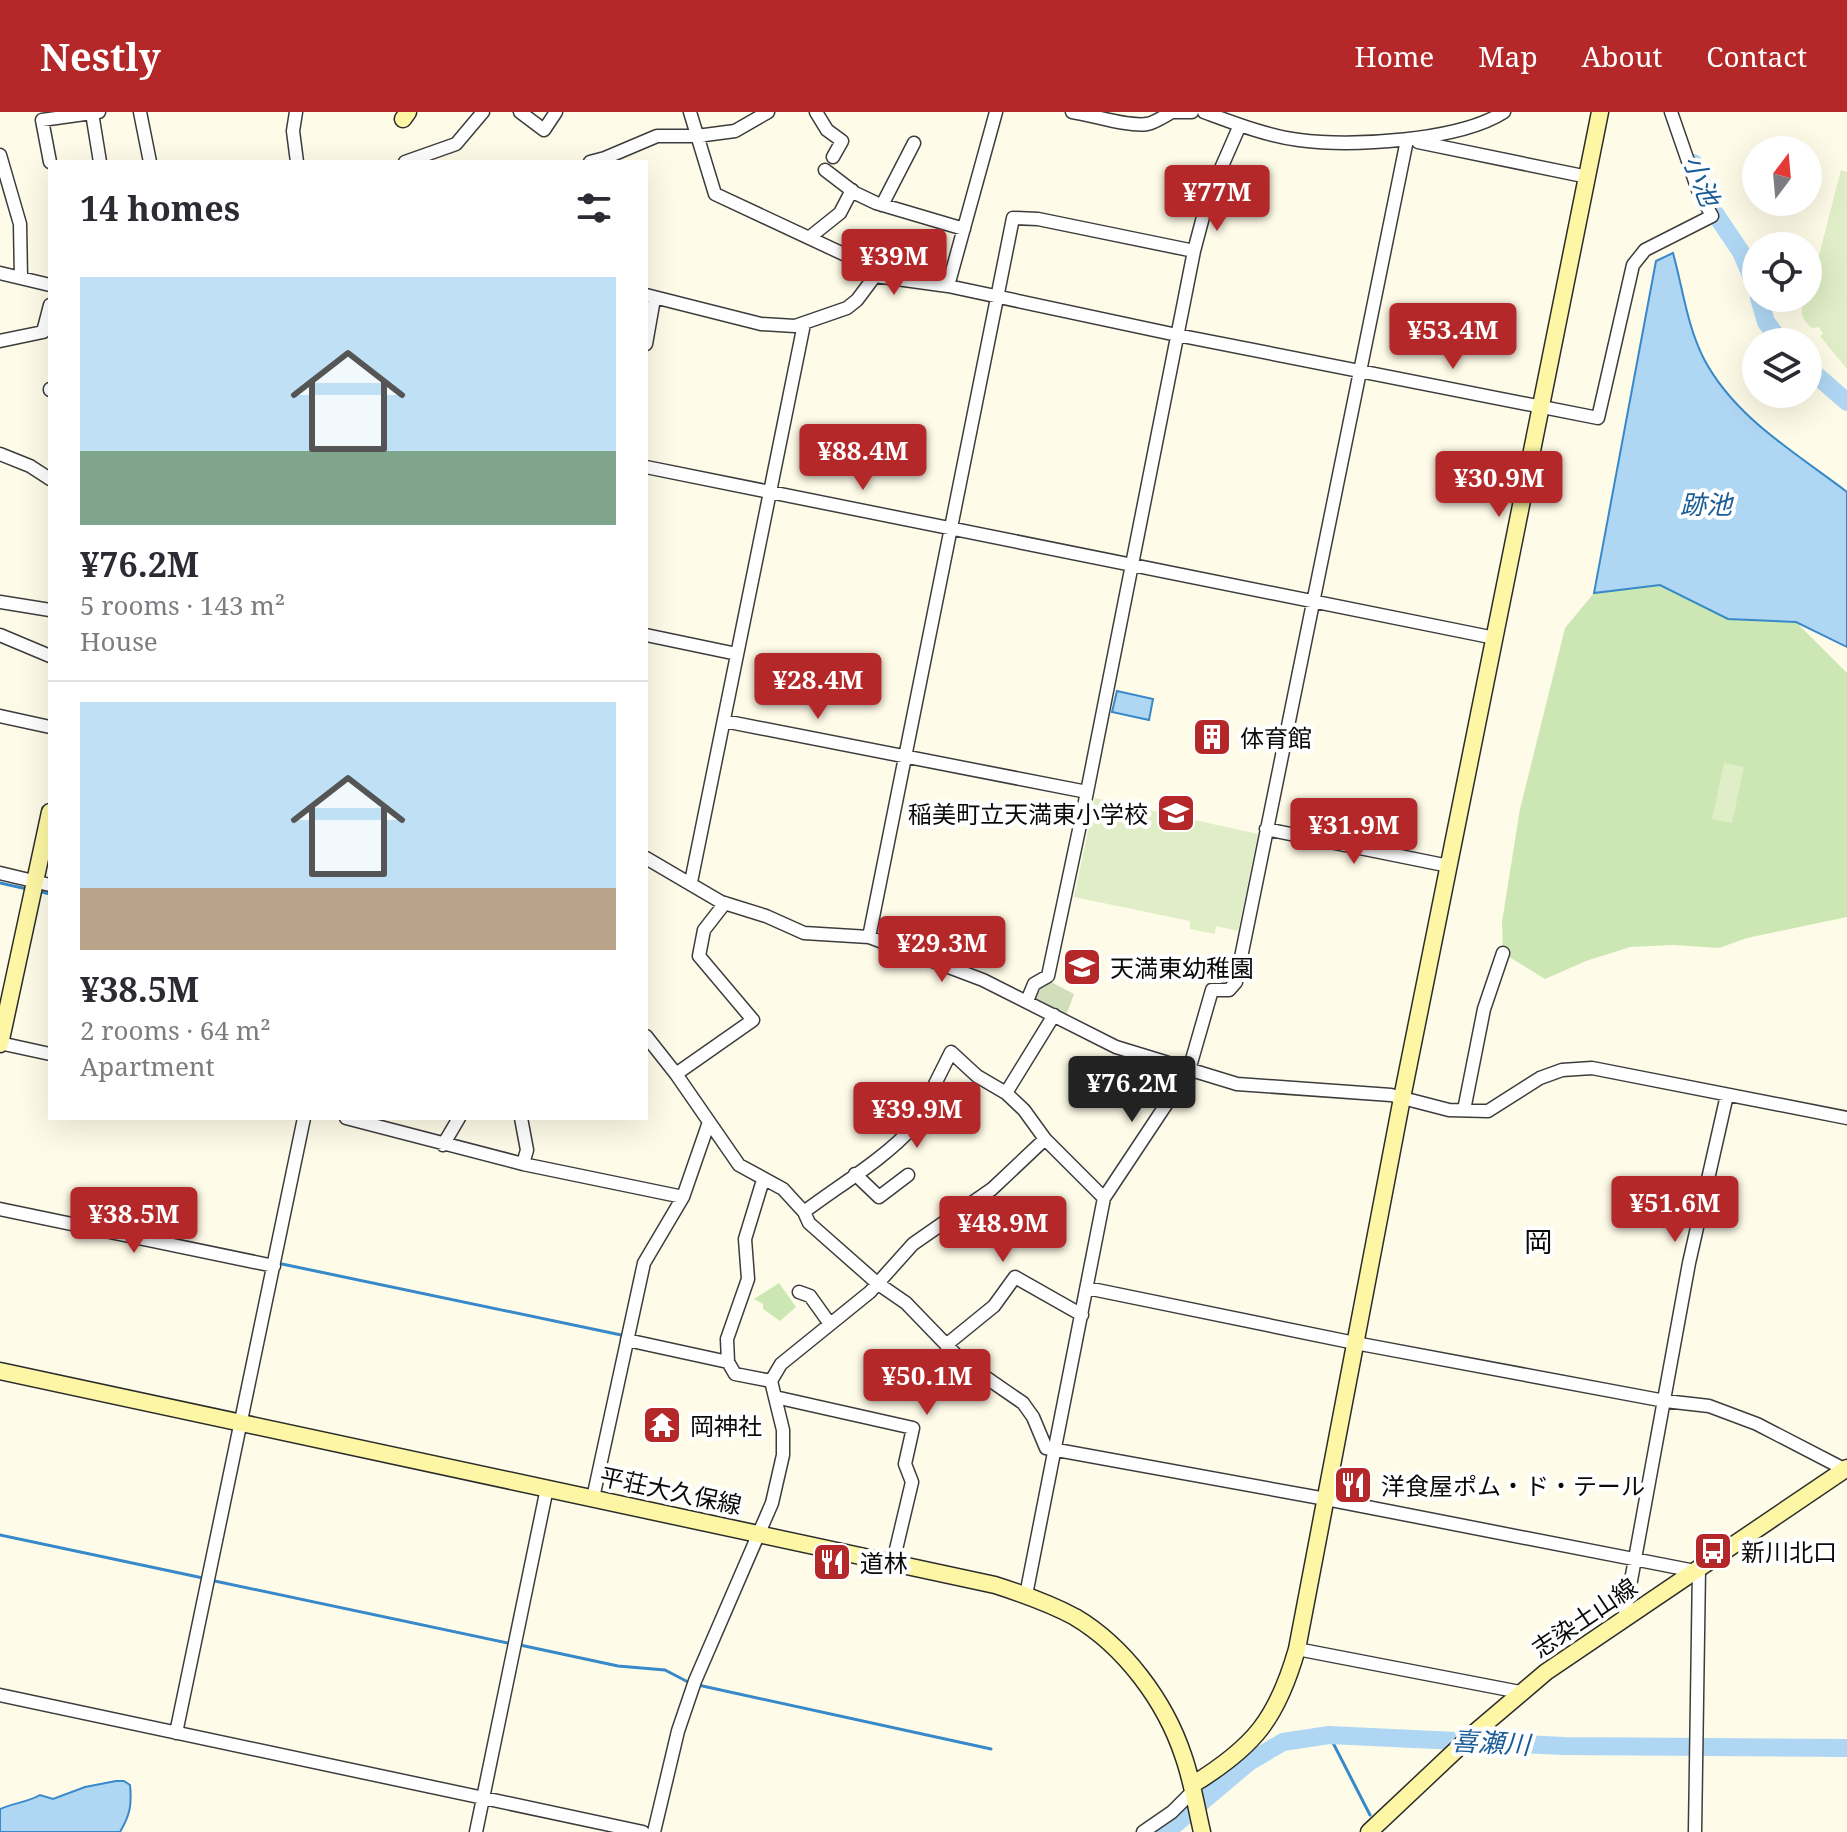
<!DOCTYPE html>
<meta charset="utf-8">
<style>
:root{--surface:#fff;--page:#f7f7f7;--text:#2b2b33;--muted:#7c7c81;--line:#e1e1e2;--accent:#b52829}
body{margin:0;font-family:"Noto Serif","Noto Sans JP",serif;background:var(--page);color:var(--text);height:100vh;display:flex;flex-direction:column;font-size:30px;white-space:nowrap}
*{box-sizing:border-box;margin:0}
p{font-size:26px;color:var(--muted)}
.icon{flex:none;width:44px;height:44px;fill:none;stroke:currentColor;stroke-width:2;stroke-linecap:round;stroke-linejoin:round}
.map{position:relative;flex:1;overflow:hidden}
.drawer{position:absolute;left:48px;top:48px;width:600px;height:960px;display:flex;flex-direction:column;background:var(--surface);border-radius:0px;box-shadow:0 8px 32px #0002}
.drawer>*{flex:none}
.needle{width:52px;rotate:16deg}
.fabs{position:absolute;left:1742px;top:24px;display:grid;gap:16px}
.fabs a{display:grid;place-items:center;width:80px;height:80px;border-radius:50%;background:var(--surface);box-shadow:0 8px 32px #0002;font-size:40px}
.price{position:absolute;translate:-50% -68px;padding:0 18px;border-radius:8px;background:var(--accent);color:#fff;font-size:26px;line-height:52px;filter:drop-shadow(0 2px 4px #0008)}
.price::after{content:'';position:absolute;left:50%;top:48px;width:24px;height:18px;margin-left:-12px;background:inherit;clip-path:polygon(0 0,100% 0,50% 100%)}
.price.on{background:#222;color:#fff}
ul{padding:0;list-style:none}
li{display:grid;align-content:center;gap:16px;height:424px;padding:0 32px}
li+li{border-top:2px solid var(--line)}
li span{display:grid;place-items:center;height:248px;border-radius:0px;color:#555}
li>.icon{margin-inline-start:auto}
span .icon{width:144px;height:144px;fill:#fffc;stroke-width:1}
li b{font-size:34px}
h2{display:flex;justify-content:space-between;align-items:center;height:96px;padding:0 32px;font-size:34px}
header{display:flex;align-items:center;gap:48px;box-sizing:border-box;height:112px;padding:0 40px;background:var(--accent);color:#fff}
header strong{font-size:38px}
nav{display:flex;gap:44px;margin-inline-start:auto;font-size:28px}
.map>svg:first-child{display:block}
.green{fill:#cce7b4}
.cemetery{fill:#d1debc}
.pitch{fill:#dfeec6}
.water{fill:#afd7f4;stroke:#3889c9;stroke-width:2}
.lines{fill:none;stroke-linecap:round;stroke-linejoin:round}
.stream{stroke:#3889c9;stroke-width:3}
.river{stroke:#afd7f4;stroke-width:18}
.street-casing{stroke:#3d3d3d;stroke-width:15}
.secondary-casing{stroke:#2c2c2c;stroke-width:19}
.street{stroke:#fff;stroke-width:12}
.secondary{stroke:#fdf7a5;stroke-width:16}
.labels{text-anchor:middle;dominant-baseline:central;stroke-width:8;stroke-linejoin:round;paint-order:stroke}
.poi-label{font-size:24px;fill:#0a0a0a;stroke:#fff;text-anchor:start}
.street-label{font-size:24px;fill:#0a0a0a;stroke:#fff}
.water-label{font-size:26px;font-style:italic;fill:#195b97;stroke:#fff}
.quarter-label{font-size:28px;fill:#0a0a0a;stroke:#fff}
</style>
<header>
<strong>Nestly</strong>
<nav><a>Home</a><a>Map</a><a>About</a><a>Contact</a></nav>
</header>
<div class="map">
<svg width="1847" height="1720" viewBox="0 0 1847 1720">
<rect width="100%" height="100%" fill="#fefbe8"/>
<path class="green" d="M1660,473l68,34 68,3 51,51v244l-100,21 -28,10 -46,-3 -43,2 -44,14 -41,18 -42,-26 -1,-31 18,-113 45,-181 29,-35z
M779,1171l17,24 -16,14 -17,-12v-5l-9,-5z"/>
<path class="cemetery" d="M1051,870l23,12 -8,22 -33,-15c3,-11 7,-16 18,-19z"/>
<path class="pitch" d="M1841,58l6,2v197l-27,-33 3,-2 -4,-7 -7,1c-12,-10 -12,-16 -7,-30h3z
M1724,651l20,4 -12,56 -20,-4z
M1095,686l163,36 -20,97 -22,-5 -1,8 -25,-5v-8l-116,-24z"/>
<path class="water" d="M1673,141c10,36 14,73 31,106 31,59 92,94 143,133v155l-51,-25 -68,-3 -68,-34 -66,8 62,-332z
M1117,579l36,8 -4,21 -37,-8z
M116,1669h8l6,4c2,20 0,30 -10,47h-120v-23c14,-6 28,-7 40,-14l13,4 32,-12z"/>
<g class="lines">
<path class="stream" d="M0,771l27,6
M38,779l12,3
M282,1152l344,72
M0,1423l203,43
M210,1468l302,64
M520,1533l98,21 47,4 25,13
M698,1573l293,64
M1329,1623l41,80
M1844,1636l3,-4"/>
<path class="river" d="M1694,51l18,46 29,43 15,35
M1759,186l7,24 15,20
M1808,256l39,34
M1166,1720l83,-70 34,-20 46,-7 235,11 283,2"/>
<g class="street-casing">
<path id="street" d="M140,0l10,50
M296,0l-3,19 4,31
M520,0l24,18 12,-18
M690,0l25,82 152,71 8,11
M816,0l11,18 15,11 -9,16
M1072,0c21,3 56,15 75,12 7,-1 16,-7 23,-11
M1170,0h22
M1204,0c30,11 63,24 95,28 52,7 160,1 205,-28
M92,1l8,49
M1418,30l170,35
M0,43l20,69 1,54
M50,50l-8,-42 57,-8
M405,50l51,-18 27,-32
M590,50l15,-4 52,-22h40l38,-5 33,-19
M825,58l30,23 21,10 88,26
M882,93l32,-62
M810,125l30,-24 12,-23
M0,161l50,12
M948,174l48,-174
M646,183l115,29 34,2 52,-18 10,-8 18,-24 73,10 229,49 421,83 35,-153 12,-15 67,-34 -14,-26 -27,-78
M0,229l43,-9 7,-27
M646,232l8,-45
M50,278v-1
M0,342l30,12 20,13
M646,355l849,171
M0,490l50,8
M0,523l50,21
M646,523l91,19
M0,604l50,11
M724,609l363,71
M1266,717l183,37
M646,746l75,44 45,14 38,17 65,4 114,43 133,67 121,37 154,11 58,15 39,1 52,-33 22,-8 30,-2 255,50
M0,761l50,12
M691,770l113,-558
M869,825l144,-719 25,1 156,32
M1027,889l7,-17 14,-8 39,-184 107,-541 14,-53 32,-73
M1054,903l-48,78 18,17 21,29 59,59
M646,924l30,38 63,91 44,24 21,23 5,11 68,60 29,20 56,58 61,42 10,14 13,31 280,51 369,72
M0,931l50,11
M676,962l77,-54 -54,-64 5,-26 21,-27
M1464,998l20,-101 19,-56
M346,1006l177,46 160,33
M521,1006l6,32 -4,14
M443,1033l16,-27
M855,1062l24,23 29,-22
M0,1097l274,57
M804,1100c37,-28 79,-52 110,-86l37,-74 26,24 29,17
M1087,1176l268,55 310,58 44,5 48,18 87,45
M799,1180l11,4 20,28
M627,1228l101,22 7,12 36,7
M946,1233l48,-39 21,-29 67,38
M728,1250l-1,-23 21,-60 -3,-40 18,-59
M775,1285l138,31 -8,36 7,18 -19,80
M593,1386l51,-235 39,-66 26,-75
M1026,1483l78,-397 85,-128 23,-80h17l7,-8 171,-842
M1624,1507l65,-356 38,-168
M1297,1537l223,43
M0,1583l643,137
M176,1621l128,-615
M476,1720l71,-344
M654,1720l24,-101 17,-50 77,-178 11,-48v-25l-12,-49 10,-17 89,-72 43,-48 79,-55 53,-50
M1143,1720l29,-20 21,-21
M1695,1720l4,-264"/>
</g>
<g class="secondary-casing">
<path id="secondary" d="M403,7l5,-7
M0,932l50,-232
M0,1259l995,214c28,9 54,18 80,32 49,29 90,84 108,138 9,25 13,51 19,77
M1192,1673c62,-38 85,-66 105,-136l105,-551 198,-986
M1369,1720l104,-98 73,-62 301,-204"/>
</g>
<use href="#street" class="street"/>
<use href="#secondary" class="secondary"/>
</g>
<defs>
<g id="building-square" transform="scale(2)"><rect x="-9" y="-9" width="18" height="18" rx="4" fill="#b52829" stroke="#fff"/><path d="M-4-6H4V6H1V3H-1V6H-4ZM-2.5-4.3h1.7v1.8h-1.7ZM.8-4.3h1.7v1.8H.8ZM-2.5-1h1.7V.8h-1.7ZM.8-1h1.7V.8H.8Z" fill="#fff"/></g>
<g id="school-square" transform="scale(2)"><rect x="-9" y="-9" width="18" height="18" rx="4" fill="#b52829" stroke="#fff"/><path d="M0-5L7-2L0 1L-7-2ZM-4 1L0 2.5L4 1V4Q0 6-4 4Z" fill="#fff"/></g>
<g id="temple-square" transform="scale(2)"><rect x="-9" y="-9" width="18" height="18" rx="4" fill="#b52829" stroke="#fff"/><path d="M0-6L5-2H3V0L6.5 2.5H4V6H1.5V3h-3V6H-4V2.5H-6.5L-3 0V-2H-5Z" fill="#fff"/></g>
<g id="restaurant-square" transform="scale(2)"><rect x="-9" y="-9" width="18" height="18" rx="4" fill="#b52829" stroke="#fff"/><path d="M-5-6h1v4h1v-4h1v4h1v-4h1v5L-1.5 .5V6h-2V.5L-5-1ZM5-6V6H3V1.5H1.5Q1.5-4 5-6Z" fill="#fff"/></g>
<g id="bus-square" transform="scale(2)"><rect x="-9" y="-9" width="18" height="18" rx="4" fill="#b52829" stroke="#fff"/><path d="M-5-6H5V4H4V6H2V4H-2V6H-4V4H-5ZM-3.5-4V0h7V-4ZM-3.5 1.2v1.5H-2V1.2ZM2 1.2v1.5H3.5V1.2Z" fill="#fff"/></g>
</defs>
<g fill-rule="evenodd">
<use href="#building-square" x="1212" y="625"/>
<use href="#school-square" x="1176" y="701"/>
<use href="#school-square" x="1082" y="855"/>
<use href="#temple-square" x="662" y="1313"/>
<use href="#restaurant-square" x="1353" y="1373"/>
<use href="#bus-square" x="1713" y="1439"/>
<use href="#restaurant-square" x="832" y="1450"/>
</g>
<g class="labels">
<g class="poi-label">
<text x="1240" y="625">体育館</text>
<text x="1148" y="701" text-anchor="end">稲美町立天満東小学校</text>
<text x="1110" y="855">天満東幼稚園</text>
<text x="690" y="1313">岡神社</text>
<text x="1381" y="1373">洋食屋ポム・ド・テール</text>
<text x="1741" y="1439">新川北口</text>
<text x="860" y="1450">道林</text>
</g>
<g class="street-label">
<text transform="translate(671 1378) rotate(12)">平荘大久保線</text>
<text transform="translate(1584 1505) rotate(-34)">志染土山線</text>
</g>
<g class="water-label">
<text transform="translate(1702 68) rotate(68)">小池</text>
<text x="1706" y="392">跡池</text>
<text transform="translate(1491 1630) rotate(3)">喜瀬川</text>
</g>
<g class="quarter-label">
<text x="1538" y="1129">岡</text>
</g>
</g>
</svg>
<div class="fabs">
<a><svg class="needle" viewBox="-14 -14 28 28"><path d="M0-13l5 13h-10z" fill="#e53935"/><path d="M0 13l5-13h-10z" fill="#7c7c81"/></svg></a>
<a><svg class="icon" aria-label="locate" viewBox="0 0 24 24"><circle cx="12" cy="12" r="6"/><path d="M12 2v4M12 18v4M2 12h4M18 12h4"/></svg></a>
<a><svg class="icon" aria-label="layers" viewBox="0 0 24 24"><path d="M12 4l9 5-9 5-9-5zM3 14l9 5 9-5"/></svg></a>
</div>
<b class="price" style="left:1217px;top:121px">¥77M</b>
<b class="price" style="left:894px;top:185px">¥39M</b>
<b class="price" style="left:1453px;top:259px">¥53.4M</b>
<b class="price" style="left:863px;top:380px">¥88.4M</b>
<b class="price" style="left:1499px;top:407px">¥30.9M</b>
<b class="price" style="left:818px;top:609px">¥28.4M</b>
<b class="price" style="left:1354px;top:754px">¥31.9M</b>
<b class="price" style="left:942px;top:872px">¥29.3M</b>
<b class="price on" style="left:1132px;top:1012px">¥76.2M</b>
<b class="price" style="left:917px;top:1038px">¥39.9M</b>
<b class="price" style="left:1675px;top:1132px">¥51.6M</b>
<b class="price" style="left:134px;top:1143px">¥38.5M</b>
<b class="price" style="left:1003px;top:1152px">¥48.9M</b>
<b class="price" style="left:927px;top:1305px">¥50.1M</b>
<section class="drawer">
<h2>14 homes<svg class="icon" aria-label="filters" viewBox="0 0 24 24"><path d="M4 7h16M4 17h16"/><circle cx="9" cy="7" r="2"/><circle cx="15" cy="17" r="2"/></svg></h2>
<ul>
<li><span style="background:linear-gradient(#bfe0f5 70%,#7fa58c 0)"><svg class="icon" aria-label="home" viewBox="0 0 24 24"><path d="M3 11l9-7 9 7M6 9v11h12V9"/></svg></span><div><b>¥76.2M</b><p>5 rooms · 143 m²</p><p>House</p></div></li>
<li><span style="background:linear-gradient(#bfe0f5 75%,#b9a48a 0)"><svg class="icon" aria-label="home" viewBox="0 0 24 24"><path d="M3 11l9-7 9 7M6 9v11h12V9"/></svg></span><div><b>¥38.5M</b><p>2 rooms · 64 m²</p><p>Apartment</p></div></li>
</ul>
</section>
</div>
